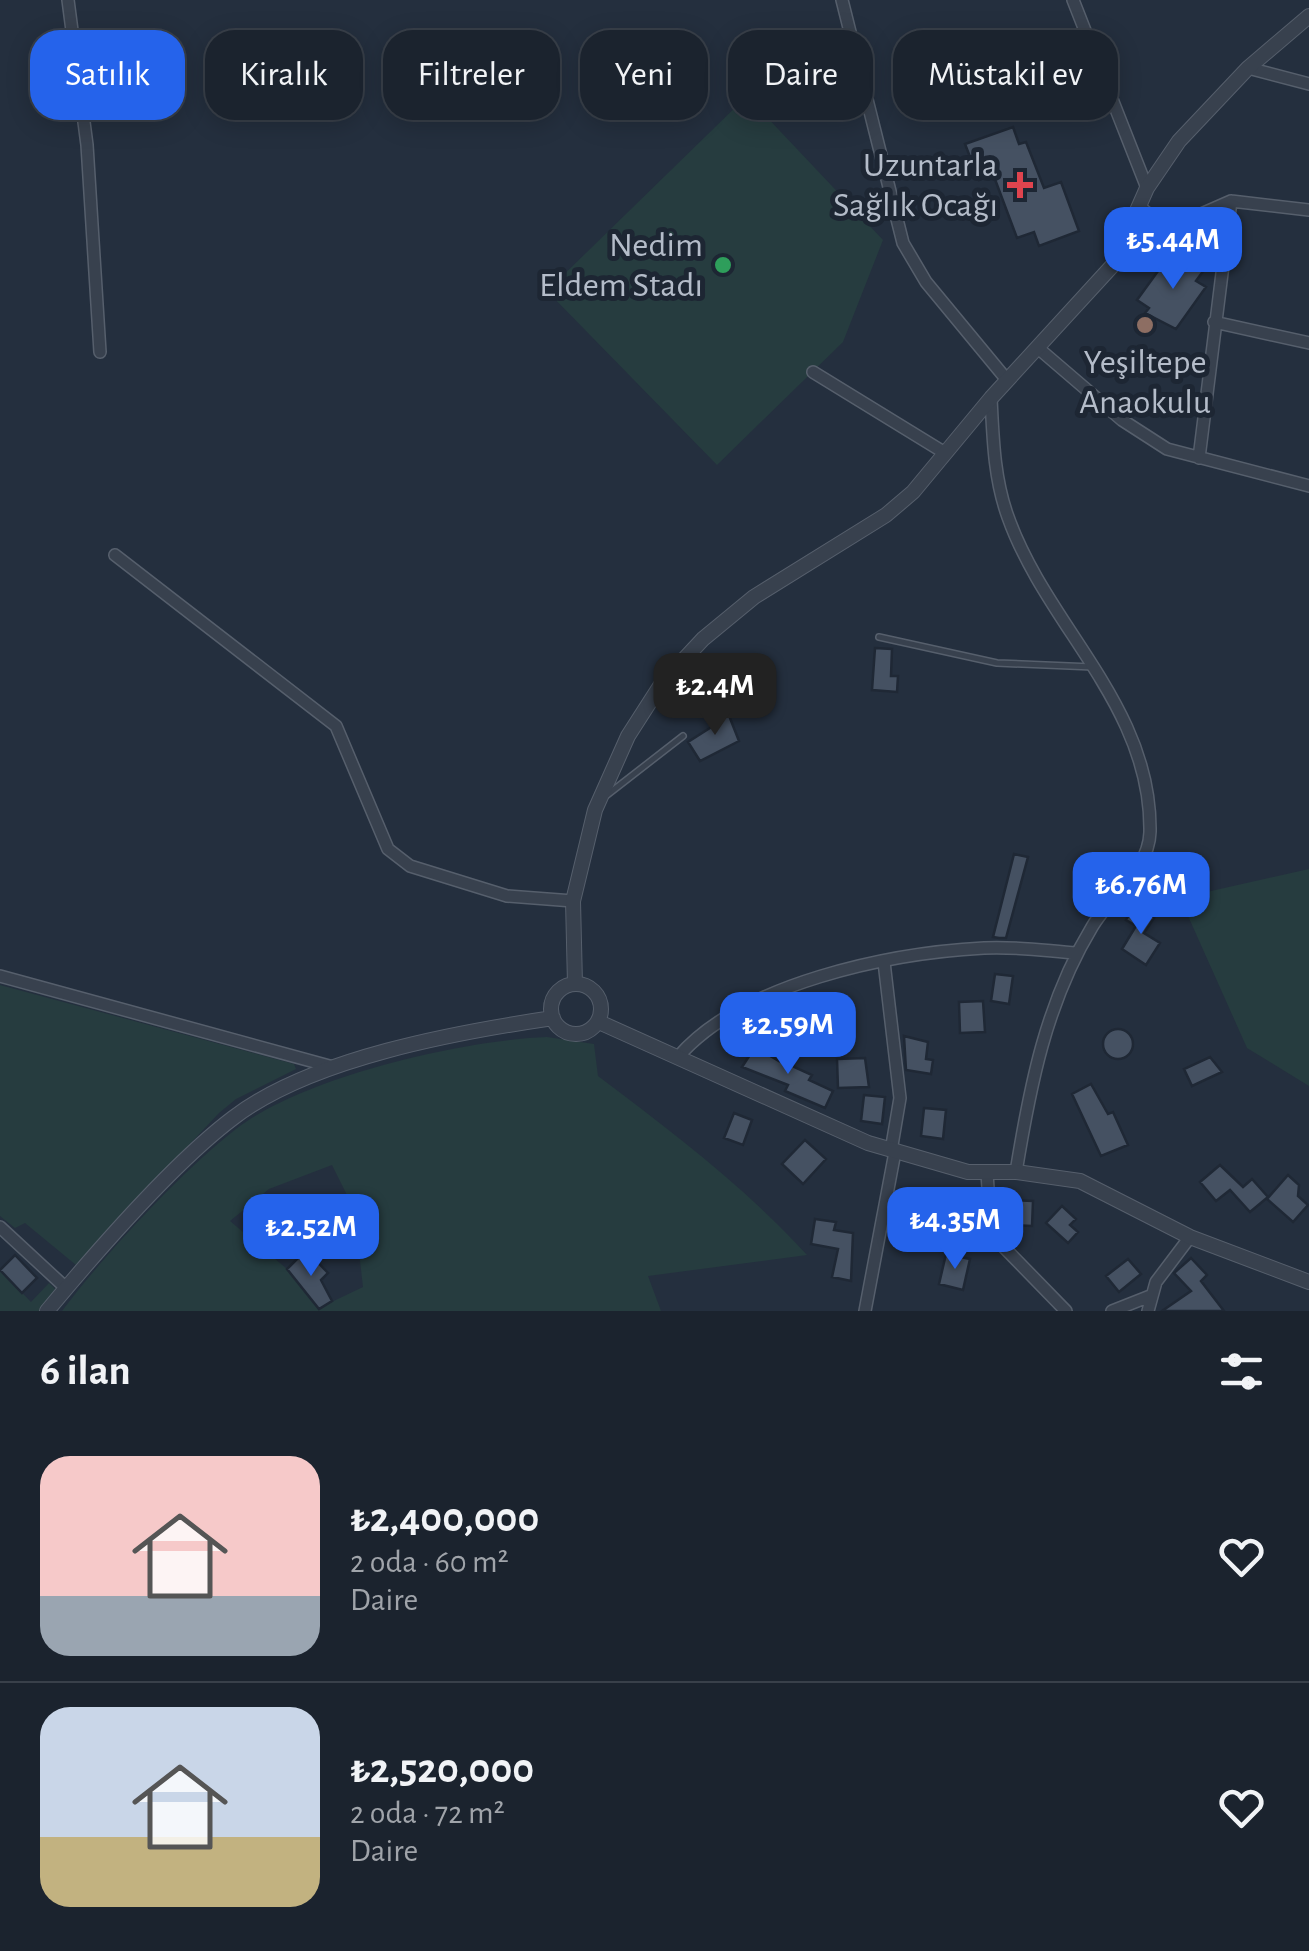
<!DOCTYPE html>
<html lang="tr">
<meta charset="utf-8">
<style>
:root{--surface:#1b232e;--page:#242b36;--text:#f1f3f6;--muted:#a0a4aa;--line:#39404a;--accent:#2563eb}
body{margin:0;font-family:"Alegreya Sans",sans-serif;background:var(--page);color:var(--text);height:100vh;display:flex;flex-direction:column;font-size:38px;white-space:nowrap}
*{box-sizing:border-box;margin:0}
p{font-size:32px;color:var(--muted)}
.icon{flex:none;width:55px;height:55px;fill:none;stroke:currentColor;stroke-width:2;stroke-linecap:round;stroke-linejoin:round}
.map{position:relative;height:1311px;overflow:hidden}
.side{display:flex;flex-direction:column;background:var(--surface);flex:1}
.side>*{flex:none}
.hud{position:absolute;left:30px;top:30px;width:1250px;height:90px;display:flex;gap:20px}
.price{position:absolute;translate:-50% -85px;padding:0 22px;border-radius:20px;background:var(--accent);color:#fff;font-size:32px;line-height:65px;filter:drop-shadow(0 2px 5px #0008)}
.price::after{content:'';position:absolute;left:50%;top:60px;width:30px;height:22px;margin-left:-15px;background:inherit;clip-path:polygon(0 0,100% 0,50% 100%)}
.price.current{background:#222;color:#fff}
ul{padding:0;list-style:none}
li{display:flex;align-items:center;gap:30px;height:250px;padding:0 40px}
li+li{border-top:2px solid var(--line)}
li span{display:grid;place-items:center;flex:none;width:280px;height:200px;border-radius:30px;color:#555}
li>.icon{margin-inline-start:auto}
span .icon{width:120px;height:120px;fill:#fffc;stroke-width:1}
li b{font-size:42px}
h2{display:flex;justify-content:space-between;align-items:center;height:120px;padding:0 40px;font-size:42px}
.tag{padding:0 35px;border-radius:30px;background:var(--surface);box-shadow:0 5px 25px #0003,0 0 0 2px var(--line);font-size:35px;line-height:90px}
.tag.current{background:var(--accent);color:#fff}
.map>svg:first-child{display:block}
.green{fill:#263c3f;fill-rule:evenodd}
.building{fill:#455162;stroke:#1f2835;stroke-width:2.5}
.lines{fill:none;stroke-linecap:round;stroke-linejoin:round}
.service-casing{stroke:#565f6c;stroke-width:8}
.minor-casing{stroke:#565f6c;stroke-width:14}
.tertiary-casing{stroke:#565f6c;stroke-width:16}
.service{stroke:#38414e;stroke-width:5}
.minor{stroke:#38414e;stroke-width:11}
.tertiary{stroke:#38414e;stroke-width:14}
.health-dot{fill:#e0444e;stroke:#1d2633;stroke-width:4}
.leisure-dot{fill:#2e9e5b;stroke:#1d2633;stroke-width:4}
.education-dot{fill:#8d6e63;stroke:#1d2633;stroke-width:4}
.labels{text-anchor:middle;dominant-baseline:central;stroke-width:10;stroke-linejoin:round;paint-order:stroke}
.poi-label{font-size:35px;fill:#b4bcc9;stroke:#1d2633;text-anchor:end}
</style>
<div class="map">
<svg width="1309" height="1311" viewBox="0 0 1309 1311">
<rect width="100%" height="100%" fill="#242f3e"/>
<path class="green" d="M747,96l136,144 -40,102 -126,123 -170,-174z
M1309,869v217l-62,-38 -67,-150z
M0,985l294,79 2,5 -60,30 -17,14 -143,152 -51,-42 -10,5 -15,-12z
M547,1037l47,7 4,32c74,56 146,110 209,179l-159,21 13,35h-599c41,-55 120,-140 174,-182 67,-52 226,-89 311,-92zM332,1165l22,44 9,78 -44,21 -32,-39 -57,-48 39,-32z
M0,1270l31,32 18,-19 8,8 -17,20h-40z"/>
<path class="building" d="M1061,49l9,24 -19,8 -10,-24z
M1013,127l6,17 7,-2 18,46 17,-6 18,49 -40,15 -5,-14 -17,6 -24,-64 -14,6 -14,-36z
M1182,255l22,15 -8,11 10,6 -30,42 -31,-16 4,-5 -12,-8 29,-40 9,6z
M875,648l17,1 -1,27h7l-1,16 -25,-2z
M728,713l11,28 -39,20 -12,-19 25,-16 -2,-6z
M1014,854l14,3 -22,81h-7l-6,-1z
M1134,906l20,12 -10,15 16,10 -14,22 -24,-16 14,-23 -10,-6z
M995,974l18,2 -4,28 -18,-3z
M983,1001l2,31 -25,1 -1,-31z
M1103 1044a15 15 0 1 1 30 0a15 15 0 1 1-30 0Z
M904,1036l24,6 -2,17 7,1 -2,14 -25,-4z
M755,1047l24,14 4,-6 10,5 1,7 18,8 -3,5 24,11 -8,17 -40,-17 3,-6 -46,-18z
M1210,1057l12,15 -30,14 -8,-17z
M865,1058l4,29 -31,1 -1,-29z
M1091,1084l17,30 5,-2 15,33 -27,11 -29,-62z
M864,1095l21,2 -3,27 -21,-3z
M924,1108l22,2 -3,29 -22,-3z
M734,1113l18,7 -9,25 -19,-7z
M805,1140l21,19 -23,25 -21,-20z
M1220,1165l23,22 9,-8 16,18 -18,15 -20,-22 -14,11 -16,-19z
M1288,1175l11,10 -1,11 10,9 -15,17 -26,-23z
M1006,1200l27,1 -1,25 -24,-1z
M1062,1206l14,13 -6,6 8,7 -10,11 -22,-20z
M815,1219l21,3 -2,8 19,3 -2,48 -19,-4 6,-28 -27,-5z
M306,1250l22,23 -7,7 11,21 -13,8 -32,-40z
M946,1254l24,5 -7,31 -24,-6z
M15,1255l22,23 -15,15 -22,-23z
M1191,1258l16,17 -6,6 23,30h-62l29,-20 -17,-18z
M1128,1259l13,15 -22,18 -13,-16z"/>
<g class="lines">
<g class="service-casing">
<path id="service" d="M879,637l118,26 96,4
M607,795l76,-59"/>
</g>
<g class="minor-casing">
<path id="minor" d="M68,0l19,145 13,207
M842,0l61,243 23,39 81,98
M1073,0l74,188
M1248,68l61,16
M1139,206l28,24
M1113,265l61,-39 57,-25 78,9
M1214,322l95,21
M1038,348l84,72 45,29 142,37
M813,372l132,81
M991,398c2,40 3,81 17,119 39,110 144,189 142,315 -1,38 -40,64 -58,95 -46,76 -62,159 -76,245
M1199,458l32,-257
M115,555l221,171 52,123 22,17 97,30 66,5
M884,962l16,136 -9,53
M0,976l333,91
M678,1057c64,-74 212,-104 306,-109 31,-2 63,3 93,5
M987,1173l4,61 75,77
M0,1227l66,61
M865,1311l30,-159
M1112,1311l38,-15
M1148,1311l8,-29 34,-45"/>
</g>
<g class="tertiary-casing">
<path id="tertiary" d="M575,984l-2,-83 22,-91 33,-74 34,-53 41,-44 51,-42 132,-82 27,-23 78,-94 122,-133 34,-77 32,-47 69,-73 61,-52
M551 1009a25 25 0 1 1 50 0a25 25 0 1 1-50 0Z
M599,1022l269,121 100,29h48l64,9 110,56 119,45
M47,1311c50,-60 125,-147 186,-193 78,-60 225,-86 320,-100"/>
</g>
<use href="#service" class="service"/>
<use href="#minor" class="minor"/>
<use href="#tertiary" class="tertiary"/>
</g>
<path class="health-dot" d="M1015 170h10v10h10v10h-10v10h-10v-10h-10v-10h10z"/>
<circle class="leisure-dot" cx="723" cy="265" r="10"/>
<circle class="education-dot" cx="1145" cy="325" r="10"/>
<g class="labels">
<g class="poi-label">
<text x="998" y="165">Uzuntarla<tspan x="998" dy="40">Sağlık Ocağı</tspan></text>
<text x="703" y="245">Nedim<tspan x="703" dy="40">Eldem Stadı</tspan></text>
<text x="1145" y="362" text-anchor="middle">Yeşiltepe<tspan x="1145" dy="40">Anaokulu</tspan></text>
</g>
</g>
</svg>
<b class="price" style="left:1173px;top:292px">₺5.44M</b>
<b class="price current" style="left:715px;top:738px">₺2.4M</b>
<b class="price" style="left:1141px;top:937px">₺6.76M</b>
<b class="price" style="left:788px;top:1077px">₺2.59M</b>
<b class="price" style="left:955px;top:1272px">₺4.35M</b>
<b class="price" style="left:311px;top:1279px">₺2.52M</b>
<div class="hud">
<a class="tag current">Satılık</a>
<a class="tag">Kiralık</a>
<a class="tag">Filtreler</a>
<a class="tag">Yeni</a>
<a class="tag">Daire</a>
<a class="tag">Müstakil ev</a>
</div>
</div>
<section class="side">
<h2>6 ilan<svg class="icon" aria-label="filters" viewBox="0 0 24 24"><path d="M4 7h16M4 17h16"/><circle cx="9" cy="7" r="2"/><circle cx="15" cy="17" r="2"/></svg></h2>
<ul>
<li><span style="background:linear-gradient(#f6c9c9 70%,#9aa5b1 0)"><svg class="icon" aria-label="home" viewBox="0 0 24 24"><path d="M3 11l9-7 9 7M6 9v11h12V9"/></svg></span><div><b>₺2,400,000</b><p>2 oda · 60 m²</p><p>Daire</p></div><svg class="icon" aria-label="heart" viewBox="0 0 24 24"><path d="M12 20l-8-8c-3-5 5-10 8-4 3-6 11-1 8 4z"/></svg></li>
<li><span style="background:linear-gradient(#c9d6e8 65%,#c2b280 0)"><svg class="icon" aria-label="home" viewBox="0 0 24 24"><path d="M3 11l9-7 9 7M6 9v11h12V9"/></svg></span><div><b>₺2,520,000</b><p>2 oda · 72 m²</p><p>Daire</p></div><svg class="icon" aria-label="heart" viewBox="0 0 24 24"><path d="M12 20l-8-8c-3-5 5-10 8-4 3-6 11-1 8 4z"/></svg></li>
</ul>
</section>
